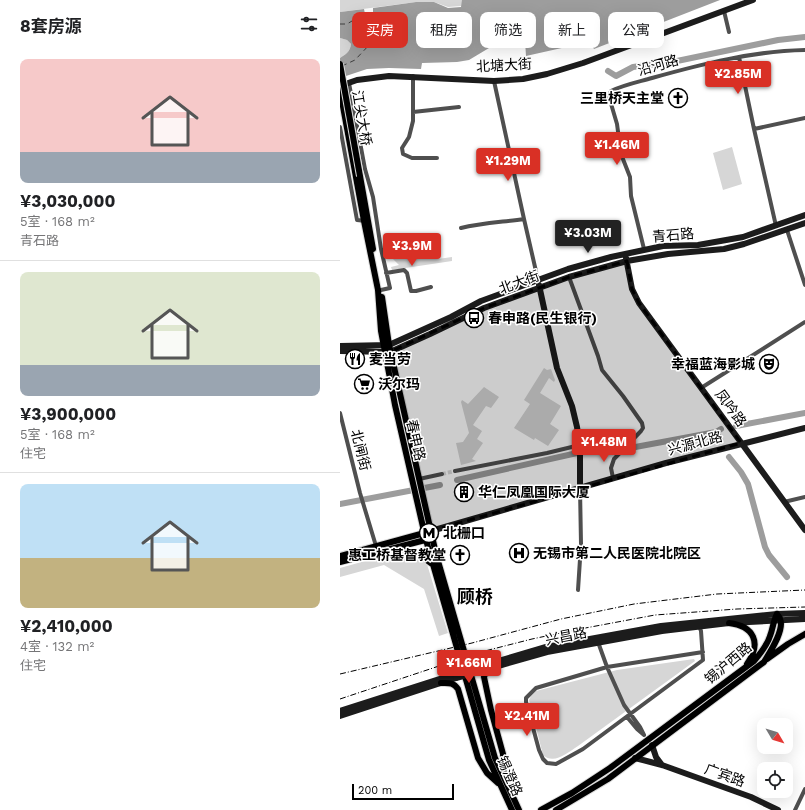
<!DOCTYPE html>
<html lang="zh">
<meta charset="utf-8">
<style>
:root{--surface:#fff;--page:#f6f6f6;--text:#202124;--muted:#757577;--line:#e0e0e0;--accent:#d93025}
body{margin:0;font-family:"Work Sans","Noto Sans SC",sans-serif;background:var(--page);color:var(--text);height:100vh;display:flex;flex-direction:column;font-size:15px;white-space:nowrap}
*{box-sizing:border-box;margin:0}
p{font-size:13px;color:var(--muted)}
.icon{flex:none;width:22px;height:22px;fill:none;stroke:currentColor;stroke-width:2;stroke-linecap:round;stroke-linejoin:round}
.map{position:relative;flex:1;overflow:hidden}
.drawer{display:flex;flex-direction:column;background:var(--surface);width:340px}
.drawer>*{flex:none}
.banner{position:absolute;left:12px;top:12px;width:380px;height:36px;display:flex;gap:8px}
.needle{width:26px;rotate:128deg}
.fabs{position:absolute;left:417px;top:718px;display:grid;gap:8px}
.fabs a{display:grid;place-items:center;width:36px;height:36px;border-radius:8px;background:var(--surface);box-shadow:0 4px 16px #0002;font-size:20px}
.scale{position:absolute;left:12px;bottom:10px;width:102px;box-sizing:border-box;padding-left:4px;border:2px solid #000;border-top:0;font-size:11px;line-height:14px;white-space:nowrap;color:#000;-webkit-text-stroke:3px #fff;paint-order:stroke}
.price{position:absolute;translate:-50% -34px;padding:0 9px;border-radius:4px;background:var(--accent);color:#fff;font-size:13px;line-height:26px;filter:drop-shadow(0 1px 2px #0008)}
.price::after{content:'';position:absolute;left:50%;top:24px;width:12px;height:9px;margin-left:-6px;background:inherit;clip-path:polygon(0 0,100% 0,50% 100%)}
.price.selected{background:#222;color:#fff}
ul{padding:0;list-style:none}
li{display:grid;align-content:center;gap:8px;height:212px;padding:0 20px}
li+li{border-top:1px solid var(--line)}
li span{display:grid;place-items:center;height:124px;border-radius:8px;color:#555}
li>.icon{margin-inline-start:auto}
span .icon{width:72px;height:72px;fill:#fffc;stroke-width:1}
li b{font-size:17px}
h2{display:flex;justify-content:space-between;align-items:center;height:48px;padding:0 20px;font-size:17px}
.chip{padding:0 14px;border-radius:8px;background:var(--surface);box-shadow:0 4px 16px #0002;font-size:14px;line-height:36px}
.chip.selected{background:var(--accent);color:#fff}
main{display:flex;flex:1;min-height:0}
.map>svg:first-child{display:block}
.green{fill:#d6d6d6}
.water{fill:#9d9d9d}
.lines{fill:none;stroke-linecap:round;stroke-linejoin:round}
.river{stroke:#9d9d9d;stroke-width:6}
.ferry{stroke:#3e3e3e;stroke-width:1;stroke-dasharray:5 4;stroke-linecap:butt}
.street-tunnel{stroke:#d9d9d9;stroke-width:4;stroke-dasharray:4 2;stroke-linecap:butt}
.primary-casing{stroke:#dbdbdb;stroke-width:8}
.street{stroke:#4f4f4f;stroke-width:4}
.secondary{stroke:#1c1c1c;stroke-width:6}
.primary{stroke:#000;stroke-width:6}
.rail{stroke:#000;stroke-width:1;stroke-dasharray:6 2 1 2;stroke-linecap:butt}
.primary-bridge-casing{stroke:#dbdbdb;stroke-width:8;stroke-linecap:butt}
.secondary-bridge{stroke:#1c1c1c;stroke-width:6}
.primary-bridge{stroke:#000;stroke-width:6}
.marked{fill:#000;fill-opacity:0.2;stroke:#000;stroke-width:3;stroke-dasharray:8 5;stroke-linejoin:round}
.labels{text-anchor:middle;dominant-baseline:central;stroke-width:3;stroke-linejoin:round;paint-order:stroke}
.street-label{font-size:14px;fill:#000;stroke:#fff}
.poi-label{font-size:14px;font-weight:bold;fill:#000;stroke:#fff;text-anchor:start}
.district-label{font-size:18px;font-weight:bold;fill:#000;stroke:#fff}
</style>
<main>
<section class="drawer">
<h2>8套房源<svg class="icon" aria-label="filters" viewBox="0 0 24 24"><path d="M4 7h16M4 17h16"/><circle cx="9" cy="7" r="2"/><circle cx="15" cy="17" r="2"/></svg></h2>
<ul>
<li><span style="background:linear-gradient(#f6c9c9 75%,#9aa5b1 0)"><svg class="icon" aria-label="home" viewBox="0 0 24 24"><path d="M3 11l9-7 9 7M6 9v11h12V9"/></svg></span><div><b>¥3,030,000</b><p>5室 · 168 m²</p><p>青石路</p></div></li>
<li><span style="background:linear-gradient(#dfe7d0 75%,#9aa5b1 0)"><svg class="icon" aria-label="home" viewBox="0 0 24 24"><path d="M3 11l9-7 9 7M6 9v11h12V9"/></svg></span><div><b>¥3,900,000</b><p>5室 · 168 m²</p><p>住宅</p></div></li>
<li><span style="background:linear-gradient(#bfe0f5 60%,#c2b280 0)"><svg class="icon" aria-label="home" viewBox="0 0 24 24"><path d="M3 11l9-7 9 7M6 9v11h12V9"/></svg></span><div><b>¥2,410,000</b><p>4室 · 132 m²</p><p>住宅</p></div></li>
</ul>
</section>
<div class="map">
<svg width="465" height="810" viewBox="0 0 465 810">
<rect width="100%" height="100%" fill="#fff"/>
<path class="green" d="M0,0h138l-17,6 -13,1 -14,-5h-18l-76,10z
M0,38l7,2 4,4c-1,8 -5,10 -11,14z
M392,147l10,37 -19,6 -10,-37z
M89,240c10,3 15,9 9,19l14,-2v4l-60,9 -1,-3 8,-2 -6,-6c-3,-18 23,-17 36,-19z
M204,368l3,2 4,-1 4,11 -1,2 -5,-4 -9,15 21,13 -11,18 9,6 -11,16 -13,-8 -1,2 -20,-12 16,-24 -6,-4z
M144,387l15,10 -8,11 -5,-2 -13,19 9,6 -5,8 6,4 -11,16 4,2 -15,4 -5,-22 7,-1 6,-9 -8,-31 1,-2 6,4z
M61,551l9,3 17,10 21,69 -9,3 -15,-47 -40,-24 -44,12v-9z
M354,659l1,2 -117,85c-11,7 -24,19 -35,9l-14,-55 2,-4 5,-5 81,-21z"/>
<path class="water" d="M122,0h258l-126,49 -3,-5 -7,-1 -58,13 -1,-15 -36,7 -20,12 -12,2 -35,1 -1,6 -32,-1 -22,1 -27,9v-20c6,-4 10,-6 11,-14l-4,-4 -7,-2v-26l24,-3 1,5h8v-6l43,-6h18l14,6 13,-1z"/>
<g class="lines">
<path class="river" d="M268,71l8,5 17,-9 44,-6 101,-21 27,-3
M396,426l69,-13
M376,432l4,7
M389,457l12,15 7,12 17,63 4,8 18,22
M117,480l129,-29 44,-3 86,-16 5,-3
M0,504l100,-19"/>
<path class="ferry" d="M0,24h7l10,-6
M2,66l13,-6 16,-17 13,-16 1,-12"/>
<path class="street-tunnel" d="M102,474l13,-3"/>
<g class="primary-casing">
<path id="primary" d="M0,90l24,131 14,69 3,41 14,74 31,135 63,220 23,50
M20,176l13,73
M42,297l7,48 47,209 59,204 24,52
M59,548c12,2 23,8 33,16
M0,556l88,-24
M0,562l89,-23
M389,623c25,3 33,20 18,41
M427,659l21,-15 17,-10
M152,668l-6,3 -2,6 7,33 12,44 1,23
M101,683c8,0 12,-1 17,6l20,69 9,15 11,10
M201,810l31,-17 38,-25 144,-107c6,-7 13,-15 16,-25 3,-7 3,-15 7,-22
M216,810l52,-31 156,-117c6,-10 21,-32 16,-43 0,-2 -2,-3 -3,-5"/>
</g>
<path class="street" d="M384,11l5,21
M399,57l15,72
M73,76v45l-4,16 -7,11 1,6 9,4h25
M154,81l30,138 14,61
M9,83l16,86 8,28 8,52 9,39 -9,2
M73,112l46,-5
M0,127l17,93 9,1
M436,226l-22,-97 51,-11
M121,228c20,-5 42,-6 63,-9
M447,230l18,55
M304,249l-13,-53 -1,-19 -9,-23 -4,-30 -8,-27 2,-6c12,-6 27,-9 41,-13 50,-14 101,-27 153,-28
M46,273l18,-3 3,3 4,18h5l15,-4
M229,277l29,79 4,14 21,26 19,27 1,5 -2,3 -27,28 -3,9 2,10
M361,388l104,-66
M0,413l20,80 16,53
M115,471l92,-18 33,-8
M79,479l23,-5
M444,502l21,-5
M238,590l3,-46 -1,-56
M359,626l2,5 2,29 -120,89 -27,15 -9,-1 -4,-4 -4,-9 -13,-48v-4l10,-10 71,-21 96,-15
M258,642l9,25 17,38 16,22 4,8 -7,-6 -10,-12
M455,810l10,-21"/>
<path class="secondary" d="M0,86l17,-6 32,-4 105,5 29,-2 24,-5 36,-11 170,-63
M286,258l6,31 7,14 166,227
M199,285l18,83 15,38 5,21 3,18v43
M0,346l49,-1 62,-28 30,-16 87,-32 43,-12 52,-11 35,-1 45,-8 62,-22
M0,351l50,1 40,-18 54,-26 85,-31 58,-16 41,-7 56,-5 20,-5 61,-21
M91,531l235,-68 139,-35
M135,668l71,-21 115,-21 116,-12 28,-1
M137,672l70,-20 115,-21 67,-8 76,-4
M0,711l115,-37
M0,716l116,-38
M312,745l4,12 6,8
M295,758l27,7 89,32 27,13"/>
<use href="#primary" class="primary"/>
<path class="rail" d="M0,674l132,-31 89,-24 73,-15 83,-10 88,-4
M0,699l141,-47 51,-13 48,-10 75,-14 82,-6 68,-2"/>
<g class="primary-bridge-casing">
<path id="primary-bridge" d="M0,64l20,112"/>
</g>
<path class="secondary-bridge" d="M115,674l20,-6
M116,678l21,-6"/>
<use href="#primary-bridge" class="primary-bridge"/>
</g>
<path class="marked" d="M287,261l5,28 7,14 102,140 -310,88 -41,-179 94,-44 85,-31z"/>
<defs>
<g id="church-ring" transform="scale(1)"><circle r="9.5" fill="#fff" stroke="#000" stroke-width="1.5"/><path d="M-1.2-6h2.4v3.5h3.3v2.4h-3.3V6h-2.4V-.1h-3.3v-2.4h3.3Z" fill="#000"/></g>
<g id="bus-ring" transform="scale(1)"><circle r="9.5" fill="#fff" stroke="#000" stroke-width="1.5"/><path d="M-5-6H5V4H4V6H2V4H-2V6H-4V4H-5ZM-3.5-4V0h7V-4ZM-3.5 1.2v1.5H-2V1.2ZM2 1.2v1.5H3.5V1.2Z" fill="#000"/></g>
<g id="restaurant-ring" transform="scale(1)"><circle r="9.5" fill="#fff" stroke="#000" stroke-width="1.5"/><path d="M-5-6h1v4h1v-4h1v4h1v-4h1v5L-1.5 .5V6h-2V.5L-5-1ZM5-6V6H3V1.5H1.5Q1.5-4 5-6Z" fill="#000"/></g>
<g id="theatre-ring" transform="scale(1)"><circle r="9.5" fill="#fff" stroke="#000" stroke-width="1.5"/><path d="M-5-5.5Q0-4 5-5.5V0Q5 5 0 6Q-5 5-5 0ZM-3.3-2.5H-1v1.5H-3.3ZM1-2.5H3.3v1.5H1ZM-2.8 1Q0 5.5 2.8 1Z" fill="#000"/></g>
<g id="supermarket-ring" transform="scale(1)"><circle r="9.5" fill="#fff" stroke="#000" stroke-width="1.5"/><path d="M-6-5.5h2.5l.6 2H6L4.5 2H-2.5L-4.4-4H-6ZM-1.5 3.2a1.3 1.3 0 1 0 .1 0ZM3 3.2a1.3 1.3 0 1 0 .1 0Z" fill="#000"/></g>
<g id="building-ring" transform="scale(1)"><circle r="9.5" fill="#fff" stroke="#000" stroke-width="1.5"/><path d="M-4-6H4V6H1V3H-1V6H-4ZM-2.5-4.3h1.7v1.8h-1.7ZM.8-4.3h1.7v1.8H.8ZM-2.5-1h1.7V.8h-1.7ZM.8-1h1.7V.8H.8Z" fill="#000"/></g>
<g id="metro-ring" transform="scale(1)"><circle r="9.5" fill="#fff" stroke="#000" stroke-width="1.5"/><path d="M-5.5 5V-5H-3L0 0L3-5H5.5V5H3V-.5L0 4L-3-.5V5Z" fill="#000"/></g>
<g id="hospital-ring" transform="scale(1)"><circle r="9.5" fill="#fff" stroke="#000" stroke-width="1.5"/><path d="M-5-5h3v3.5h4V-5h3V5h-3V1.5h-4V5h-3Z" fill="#000"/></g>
</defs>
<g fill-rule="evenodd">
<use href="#church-ring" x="338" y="98"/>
<use href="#bus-ring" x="134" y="318"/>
<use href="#restaurant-ring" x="15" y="359"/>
<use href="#theatre-ring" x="429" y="364"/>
<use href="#supermarket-ring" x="24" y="384"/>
<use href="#building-ring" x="124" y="492"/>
<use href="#metro-ring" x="89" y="533"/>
<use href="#hospital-ring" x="179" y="553"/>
<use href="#church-ring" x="120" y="555"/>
</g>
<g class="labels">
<g class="street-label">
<text transform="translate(164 65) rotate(-3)">北塘大街</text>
<text transform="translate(318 65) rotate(-16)">沿河路</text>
<text transform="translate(22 118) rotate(80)">江尖大桥</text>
<text transform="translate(333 235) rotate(-5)">青石路</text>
<text transform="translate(179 282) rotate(-20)">北大街</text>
<text transform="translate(391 408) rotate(54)">凤吟路</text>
<text transform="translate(76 440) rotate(77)">春申路</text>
<text transform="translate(355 443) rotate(-15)">兴源北路</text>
<text transform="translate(21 450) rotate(76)">北闸街</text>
<text transform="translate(226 636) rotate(-11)">兴昌路</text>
<text transform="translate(388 663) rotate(-40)">锡沪西路</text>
<text transform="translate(385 775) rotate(20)">广宾路</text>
<text transform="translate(170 776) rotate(66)">锡澄路</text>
</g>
<g class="poi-label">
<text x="324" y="98" text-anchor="end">三里桥天主堂</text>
<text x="148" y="318">春申路(民生银行)</text>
<text x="29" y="359">麦当劳</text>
<text x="415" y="364" text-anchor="end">幸福蓝海影城</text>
<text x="38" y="384">沃尔玛</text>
<text x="138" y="492">华仁凤凰国际大厦</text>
<text x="103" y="533">北栅口</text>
<text x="193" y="553">无锡市第二人民医院北院区</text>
<text x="106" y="555" text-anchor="end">惠工桥基督教堂</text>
</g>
<g class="district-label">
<text x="135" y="596">顾桥</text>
</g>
</g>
</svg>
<div class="fabs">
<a><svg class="needle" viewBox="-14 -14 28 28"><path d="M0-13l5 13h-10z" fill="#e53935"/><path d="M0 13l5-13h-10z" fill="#757577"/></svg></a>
<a><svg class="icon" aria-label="locate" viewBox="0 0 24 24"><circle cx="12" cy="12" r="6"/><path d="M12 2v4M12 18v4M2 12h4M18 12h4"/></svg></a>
</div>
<div class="scale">200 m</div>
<b class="price" style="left:398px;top:95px">¥2.85M</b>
<b class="price" style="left:277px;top:166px">¥1.46M</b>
<b class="price" style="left:168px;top:182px">¥1.29M</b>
<b class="price selected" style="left:248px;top:254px">¥3.03M</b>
<b class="price" style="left:72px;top:267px">¥3.9M</b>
<b class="price" style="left:264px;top:463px">¥1.48M</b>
<b class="price" style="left:129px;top:684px">¥1.66M</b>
<b class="price" style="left:187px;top:737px">¥2.41M</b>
<div class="banner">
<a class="chip selected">买房</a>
<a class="chip">租房</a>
<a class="chip">筛选</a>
<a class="chip">新上</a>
<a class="chip">公寓</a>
</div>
</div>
</main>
